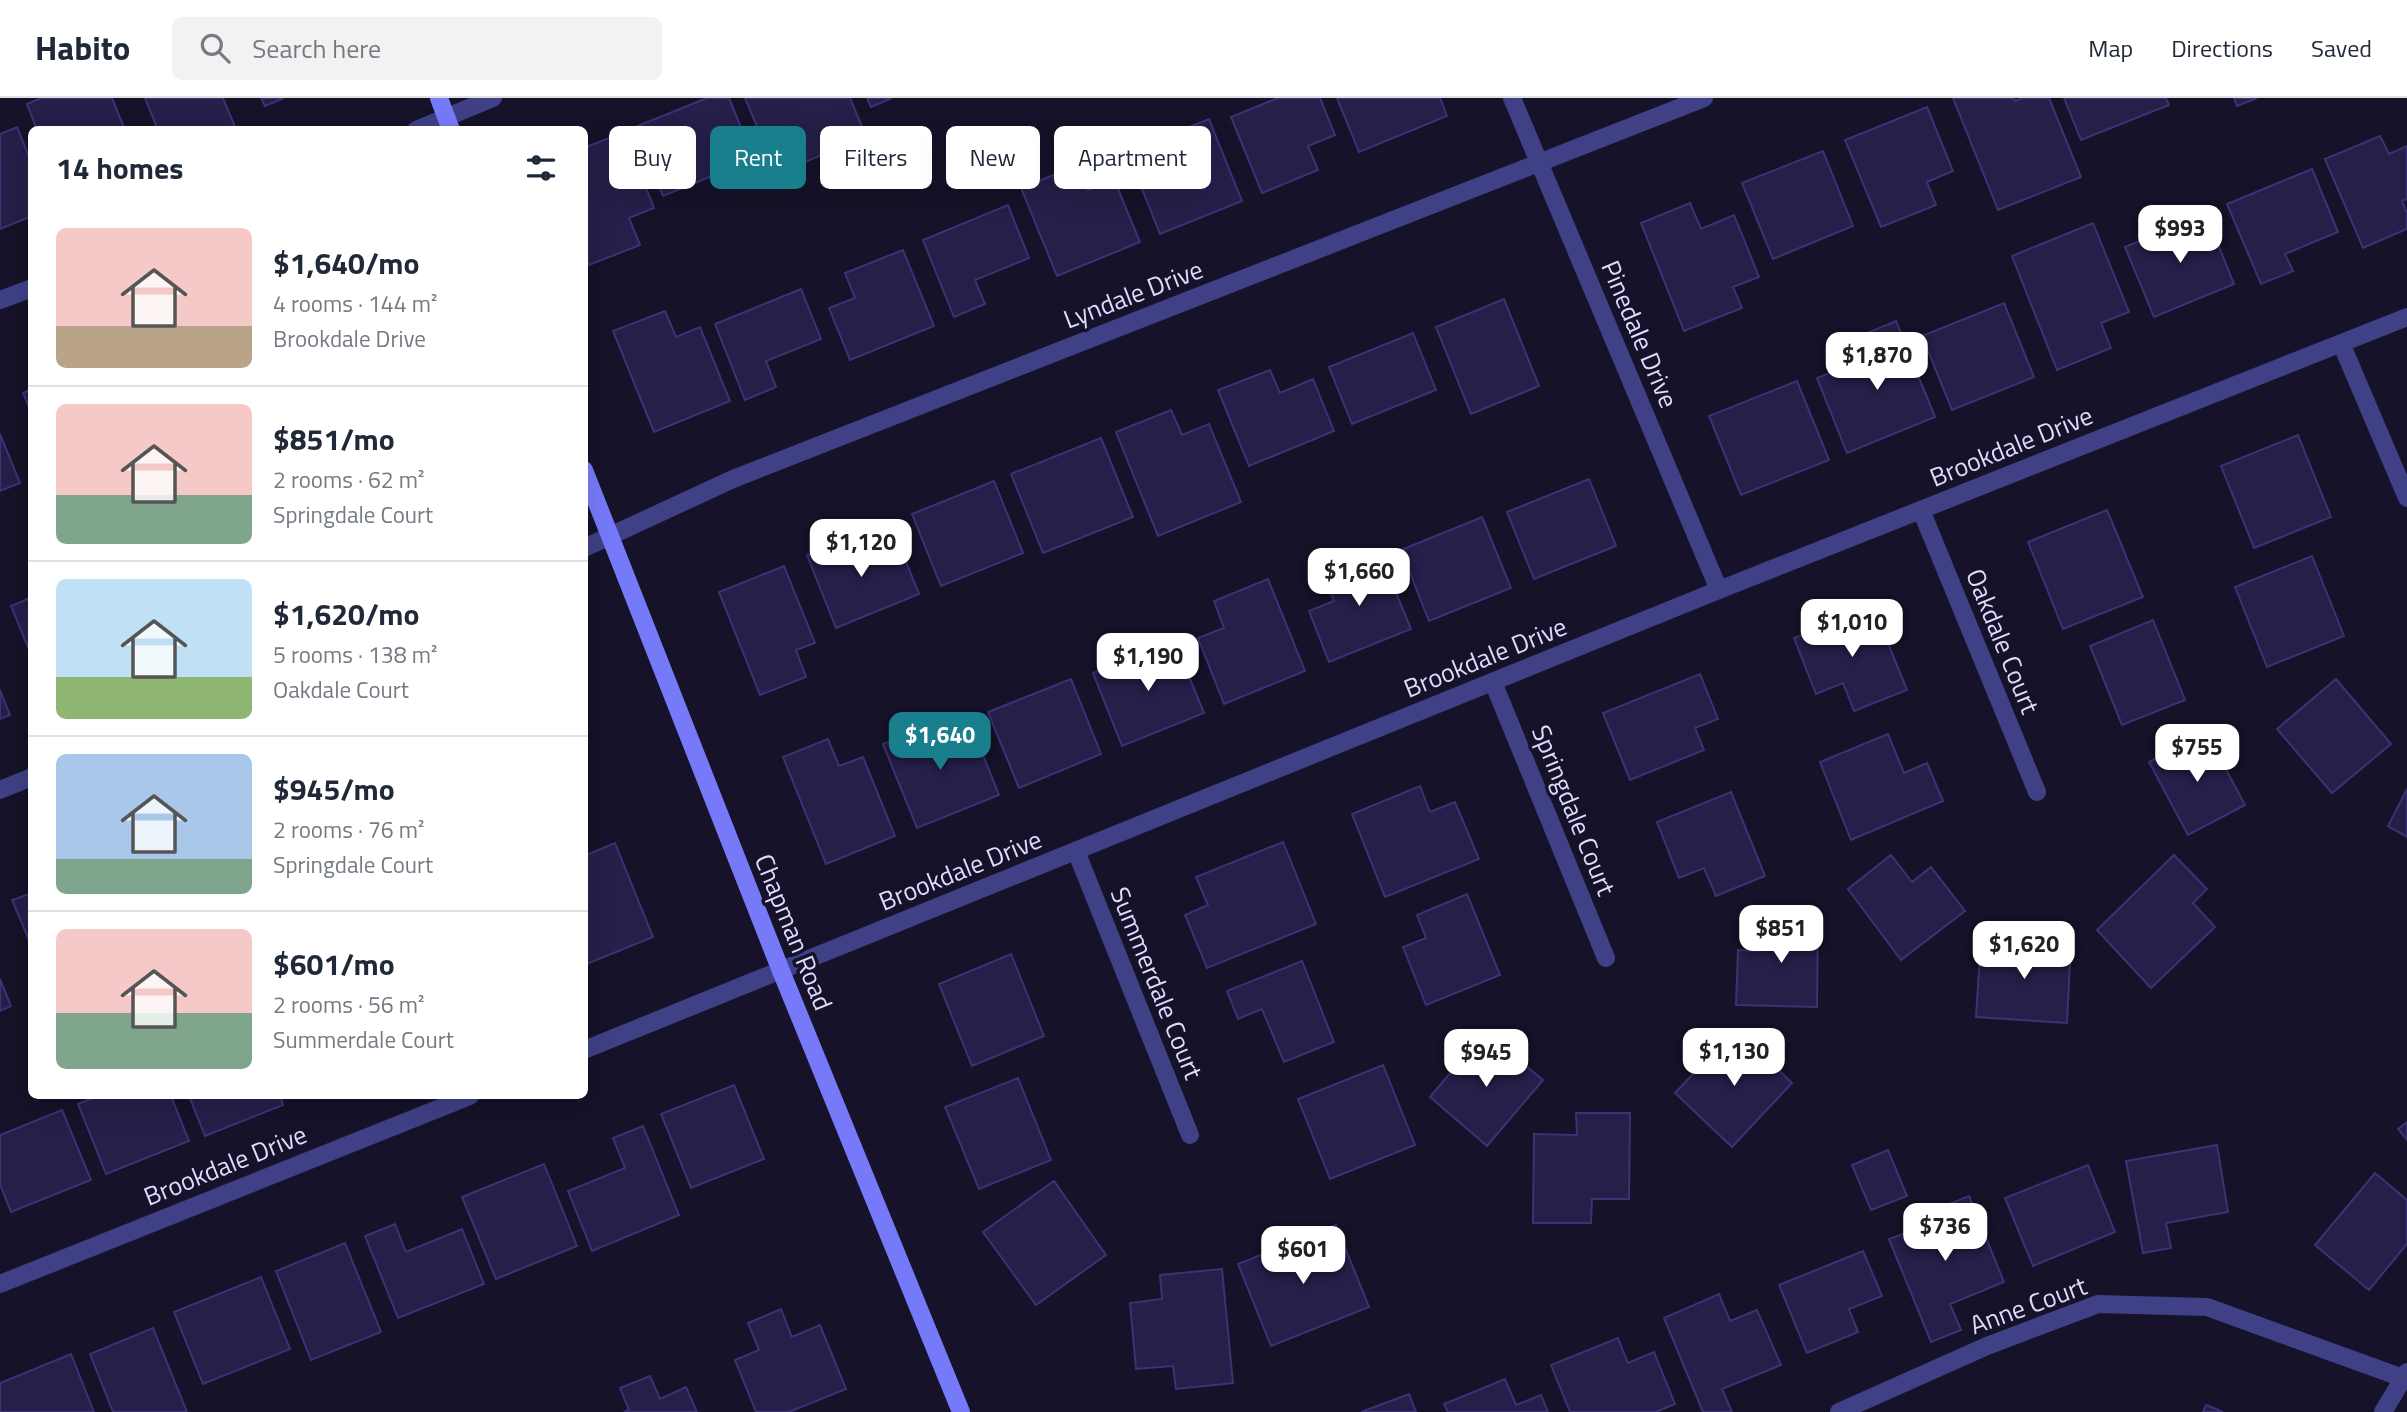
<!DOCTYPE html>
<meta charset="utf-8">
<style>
:root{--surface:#fff;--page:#f2f2f3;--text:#1f2937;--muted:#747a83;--line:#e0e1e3;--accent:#197f8c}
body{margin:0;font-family:"Titillium Web",sans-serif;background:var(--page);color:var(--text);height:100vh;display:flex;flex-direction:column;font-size:26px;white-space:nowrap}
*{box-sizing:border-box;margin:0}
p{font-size:23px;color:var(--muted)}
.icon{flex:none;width:38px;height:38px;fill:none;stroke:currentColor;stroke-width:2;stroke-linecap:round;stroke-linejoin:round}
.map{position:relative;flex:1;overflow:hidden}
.side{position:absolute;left:28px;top:28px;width:560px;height:973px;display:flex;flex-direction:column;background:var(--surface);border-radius:10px;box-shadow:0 7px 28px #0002}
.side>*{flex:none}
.guide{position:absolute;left:609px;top:28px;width:665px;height:63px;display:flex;gap:14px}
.price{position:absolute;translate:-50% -60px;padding:0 16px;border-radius:14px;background:#fff;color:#222;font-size:23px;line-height:46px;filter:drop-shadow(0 2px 4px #0008)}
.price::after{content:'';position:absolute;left:50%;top:42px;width:21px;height:16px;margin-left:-10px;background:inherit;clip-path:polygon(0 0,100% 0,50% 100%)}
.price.active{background:var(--accent);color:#fff}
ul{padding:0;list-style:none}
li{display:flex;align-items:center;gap:21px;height:175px;padding:0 28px}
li+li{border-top:2px solid var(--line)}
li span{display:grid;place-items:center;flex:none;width:196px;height:140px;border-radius:10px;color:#555}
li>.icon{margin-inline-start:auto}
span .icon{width:84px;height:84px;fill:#fffc;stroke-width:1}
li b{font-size:30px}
h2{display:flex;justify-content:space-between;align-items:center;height:84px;padding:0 28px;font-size:30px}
.chip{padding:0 24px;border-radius:10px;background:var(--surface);box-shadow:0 7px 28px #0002;font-size:24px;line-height:63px}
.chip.active{background:var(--accent);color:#fff}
header{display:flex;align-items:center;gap:42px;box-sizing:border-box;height:98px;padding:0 35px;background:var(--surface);border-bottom:2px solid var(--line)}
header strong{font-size:33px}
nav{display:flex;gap:38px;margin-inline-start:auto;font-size:24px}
.search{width:490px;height:63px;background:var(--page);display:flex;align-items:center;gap:18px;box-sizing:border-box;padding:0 24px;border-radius:10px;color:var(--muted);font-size:26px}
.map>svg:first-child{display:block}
.building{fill:#251f49;stroke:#3c3274;stroke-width:2}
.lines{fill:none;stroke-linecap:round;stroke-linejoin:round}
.street{stroke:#3f4085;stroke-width:18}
.secondary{stroke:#777af8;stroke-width:18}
.labels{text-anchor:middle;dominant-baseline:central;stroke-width:7;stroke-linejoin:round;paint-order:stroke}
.street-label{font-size:26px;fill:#dedbfd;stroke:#151229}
</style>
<header>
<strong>Habito</strong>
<div class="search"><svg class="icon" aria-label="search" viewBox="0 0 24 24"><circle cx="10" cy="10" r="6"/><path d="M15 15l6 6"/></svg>Search here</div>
<nav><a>Map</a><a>Directions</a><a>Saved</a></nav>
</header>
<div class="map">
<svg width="2407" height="1314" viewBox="0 0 2407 1314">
<rect width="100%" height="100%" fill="#151229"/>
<path class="building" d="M41,0h71l13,32h-88l-10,-26z
M145,0h78l12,29 -7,3h-70z
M261,0h23l-19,8z
M707,0h22l25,61 -91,37 -28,-69z
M745,0h105l16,38 -89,38z
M867,0h25l-21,9z
M1278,0h42l15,37 -27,11 10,24 -56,23 -31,-76z
M1337,0h103l7,18 -88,36z
M1953,0h60l2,3 8,-3h26l32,79 -83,33z
M2064,0h102l3,7 -88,35z
M2234,0h23l-20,8z
M1927,9l26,64 -26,11 9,23 -55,22 -36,-87z
M1209,21l33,82 -82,33 -33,-82z
M17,29l15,37v52l-32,13v-95z
M624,34l30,76 -25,10 11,27 -51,20 -5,-12v-105z
M2380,38l9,18 18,-8v53l-5,2 5,12v16l-44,19 -38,-89z
M1823,53l30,75 -80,33 -31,-76z
M1078,67l10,25 26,-11 26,63 -83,34 -36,-88z
M2312,71l26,63 -53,22 8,17 -32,13 -34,-80z
M1690,105l11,26 33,-14 25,62 -26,10 9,21 -58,23 -43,-108z
M1008,107l21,53 -54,22 10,24 -31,13 -31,-77z
M2206,116l28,70 -80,33 -29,-70z
M2093,125l36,89 -28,11 10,25 -54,22 -45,-114z
M903,152l31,76 -84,34 -21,-52 26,-10 -10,-25z
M801,191l20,50 -55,22 10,26 -31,13 -30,-76z
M1504,201l35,87 -68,28 -35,-87z
M2004,205l30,74 -82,33 -30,-74z
M665,213l11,26 24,-10 30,74 -76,31 -41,-101z
M1896,223l39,96 -88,36 -30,-75 54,-21 -9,-22z
M1413,235l23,57 -84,34 -23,-57z
M1270,272l10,23 33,-14 21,52 -85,35 -31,-76z
M1797,283l32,79 -88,35 -32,-79z
M32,291v25l-9,-21z
M1171,312l11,25 27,-11 32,78 -83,34 -42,-104z
M0,336l20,49 -20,8z
M2298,337l33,82 -77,31 -33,-82z
M1101,340l32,79 -90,36 -32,-79z
M1589,381l27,67 -82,33 -27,-67z
M994,383l29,72 -82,33 -29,-72z
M2107,412l36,87 -80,32 -35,-87z
M1482,419l29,71 -82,33 -28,-71z
M859,436l9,22 31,-12 20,50 -83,34 -29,-73z
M1379,453l32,78 -82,33 -20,-51 25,-10 -11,-27z
M2312,458l32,80 -77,31 -32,-80z
M784,468l31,77 -19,7 10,27 -46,18 -41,-103z
M1268,481l37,92 -81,33 -26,-66 26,-10 -10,-27z
M32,499v60l-21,-51z
M1873,508l34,84 -53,21 -11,-28 -27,11 -22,-56z
M2153,522l32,80 -63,25 -32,-79z
M1174,542l30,73 -82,33 -29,-73z
M1700,576l18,45 -23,9 9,22 -74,30 -27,-67z
M1071,581l30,75 -82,34 -31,-76z
M2336,581l55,65 -59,49 -55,-64z
M0,592l10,25 -10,4z
M942,622l6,14 23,-9 28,70 -82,33 -34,-84z
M2206,634l39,73 -57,30 -39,-73z
M1888,636l16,39 23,-10 16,38 -92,39 -31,-78z
M828,641l11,27 24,-9 32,79 -69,28 -43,-107z
M1420,688l10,26 25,-10 24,57 -94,38 -33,-83z
M2407,691v48l-19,-11z
M1731,694l34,84 -49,20 -12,-28 -25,10 -22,-56z
M1283,744l33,82 -109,44 -22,-53 23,-10 -12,-28z
M615,745l38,94 -69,28v-109z
M1891,757l21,27 19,-15 34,44 -64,49 -53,-71z
M2174,757l33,34 -14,14 22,24 -64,61 -54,-58z
M32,795v54l-20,-47z
M1467,796l33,81 -74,30 -23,-58 23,-9 -9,-23z
M1762,819l56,1 -1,89 -81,-2 2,-55 23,1z
M1981,840l90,6 -4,79 -91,-6z
M1011,856l33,82 -72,30 -33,-82z
M1302,863l32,81 -50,20 -22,-53 -24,10 -11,-28z
M0,881l11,27 -11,5z
M1736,931l56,54 -60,64 -57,-54z
M1485,934l58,48 -56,66 -57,-49z
M1383,967l32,80 -85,34 -32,-80z
M1018,980l33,82 -72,29 -34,-82z
M734,987l30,74 -73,29 -30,-74z
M98,998h73l18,45 -83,33 -28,-70z
M189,998h91l3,9 -78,31z
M62,1012l29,70 -80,32 -11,-28v-49z
M1576,1015h54l-1,86h-37l-1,24h-58l1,-89 43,1z
M2407,1024v18l-9,-11z
M643,1028l36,89 -87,36 -24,-60 57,-23 -12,-30z
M2217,1047l11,67 -62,11 5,25 -28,5 -17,-92z
M1888,1052l19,46 -36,14 -19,-45z
M544,1066l33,82 -81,33 -34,-82z
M2088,1067l27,67 -82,34 -28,-68z
M2375,1075l32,27v44l-38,46 -54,-45z
M1054,1083l52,74 -70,50 -53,-73z
M1969,1098l35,86 -54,22 11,26 -30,12 -42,-103 19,-7 -4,-10z
M395,1126l11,28 56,-23 22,55 -86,34 -33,-82z
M1336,1127l33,82 -98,39 -33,-82z
M345,1145l36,89 -70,28 -35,-89z
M1863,1153l19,45 -33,13 9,23 -51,21 -28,-68z
M1222,1171l11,114 -57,6 -3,-23 -37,3 -6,-66 32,-4 -2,-24z
M261,1179l29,72 -87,35 -29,-72z
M1719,1196l11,27 27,-11 24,55 -59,24 10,23h-29l-39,-94z
M781,1211l11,28 28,-12 26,64 -57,23h-33l-21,-52 24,-10 -11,-27z
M153,1230l34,84h-74l-23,-58z
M1618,1240l10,25 26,-11 21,52 -19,8h-86l-19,-47z
M71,1256l23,58h-94v-29z
M650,1278l10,23 26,-12 11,25h-73l5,-2 -9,-22z
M1505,1281l11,26 25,-10 7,17h-100l-4,-8z
M1409,1296l7,18h-55z
M2206,1307l17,7h-20z"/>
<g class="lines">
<path class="street" d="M1512,0l207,492
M416,32l77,-32
M0,202l32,-12
M2341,245l66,155
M1921,412l116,282
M584,450l149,-69 971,-381
M1493,584l113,276
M0,692l32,-13
M1076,753l114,284
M584,952l1135,-460 688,-273
M0,1186l470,-188
M1839,1314l148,-66 111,-42 109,3 196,71
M2383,1314l24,-40"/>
<path class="secondary" d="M439,0l12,32
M584,372l197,501 180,441"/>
</g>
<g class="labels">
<g class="street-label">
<text transform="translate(1133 196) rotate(-21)">Lyndale Drive</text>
<text transform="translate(1640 236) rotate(67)">Pinedale Drive</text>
<text transform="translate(2011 348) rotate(-22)">Brookdale Drive</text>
<text transform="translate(2003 543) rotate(68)">Oakdale Court</text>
<text transform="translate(1485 559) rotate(-22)">Brookdale Drive</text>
<text transform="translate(1574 712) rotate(68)">Springdale Court</text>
<text transform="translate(960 772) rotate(-22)">Brookdale Drive</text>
<text transform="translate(794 834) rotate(68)">Chapman Road</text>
<text transform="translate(1157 885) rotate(68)">Summerdale Court</text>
<text transform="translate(225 1067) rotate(-22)">Brookdale Drive</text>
<text transform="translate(2028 1207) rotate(-20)">Anne Court</text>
</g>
</g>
</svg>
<b class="price" style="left:2180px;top:167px">$993</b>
<b class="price" style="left:1877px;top:294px">$1,870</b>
<b class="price" style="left:861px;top:481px">$1,120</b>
<b class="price" style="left:1359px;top:510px">$1,660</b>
<b class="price" style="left:1852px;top:561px">$1,010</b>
<b class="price" style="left:1148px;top:595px">$1,190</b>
<b class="price active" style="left:940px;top:674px">$1,640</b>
<b class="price" style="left:2197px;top:686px">$755</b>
<b class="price" style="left:1781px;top:867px">$851</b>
<b class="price" style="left:2024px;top:883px">$1,620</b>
<b class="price" style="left:1734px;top:990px">$1,130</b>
<b class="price" style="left:1486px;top:991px">$945</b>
<b class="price" style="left:1945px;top:1165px">$736</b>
<b class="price" style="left:1303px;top:1188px">$601</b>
<div class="guide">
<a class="chip">Buy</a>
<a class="chip active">Rent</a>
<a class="chip">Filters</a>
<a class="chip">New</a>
<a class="chip">Apartment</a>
</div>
<section class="side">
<h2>14 homes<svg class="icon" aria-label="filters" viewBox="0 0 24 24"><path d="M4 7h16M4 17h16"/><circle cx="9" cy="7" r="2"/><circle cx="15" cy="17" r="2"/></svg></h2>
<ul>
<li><span style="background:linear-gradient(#f6c9c9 70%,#b9a48a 0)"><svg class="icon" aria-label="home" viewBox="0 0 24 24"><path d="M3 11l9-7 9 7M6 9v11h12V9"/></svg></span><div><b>$1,640/mo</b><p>4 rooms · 144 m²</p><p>Brookdale Drive</p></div></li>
<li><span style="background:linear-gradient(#f6c9c9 65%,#7fa58c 0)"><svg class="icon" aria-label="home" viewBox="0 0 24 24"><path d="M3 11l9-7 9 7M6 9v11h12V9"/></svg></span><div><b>$851/mo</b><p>2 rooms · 62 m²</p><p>Springdale Court</p></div></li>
<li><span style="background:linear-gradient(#bfe0f5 70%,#8fb573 0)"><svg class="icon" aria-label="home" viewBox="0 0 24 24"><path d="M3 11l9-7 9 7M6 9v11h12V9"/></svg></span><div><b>$1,620/mo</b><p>5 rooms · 138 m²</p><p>Oakdale Court</p></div></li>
<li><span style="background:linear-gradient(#a9c7e8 75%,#7fa58c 0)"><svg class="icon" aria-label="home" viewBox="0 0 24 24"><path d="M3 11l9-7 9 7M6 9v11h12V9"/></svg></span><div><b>$945/mo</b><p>2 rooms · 76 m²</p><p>Springdale Court</p></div></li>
<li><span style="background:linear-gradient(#f6c9c9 60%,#7fa58c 0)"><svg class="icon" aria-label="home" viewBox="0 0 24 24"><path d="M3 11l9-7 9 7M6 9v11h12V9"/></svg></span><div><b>$601/mo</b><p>2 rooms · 56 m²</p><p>Summerdale Court</p></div></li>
</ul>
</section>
</div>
